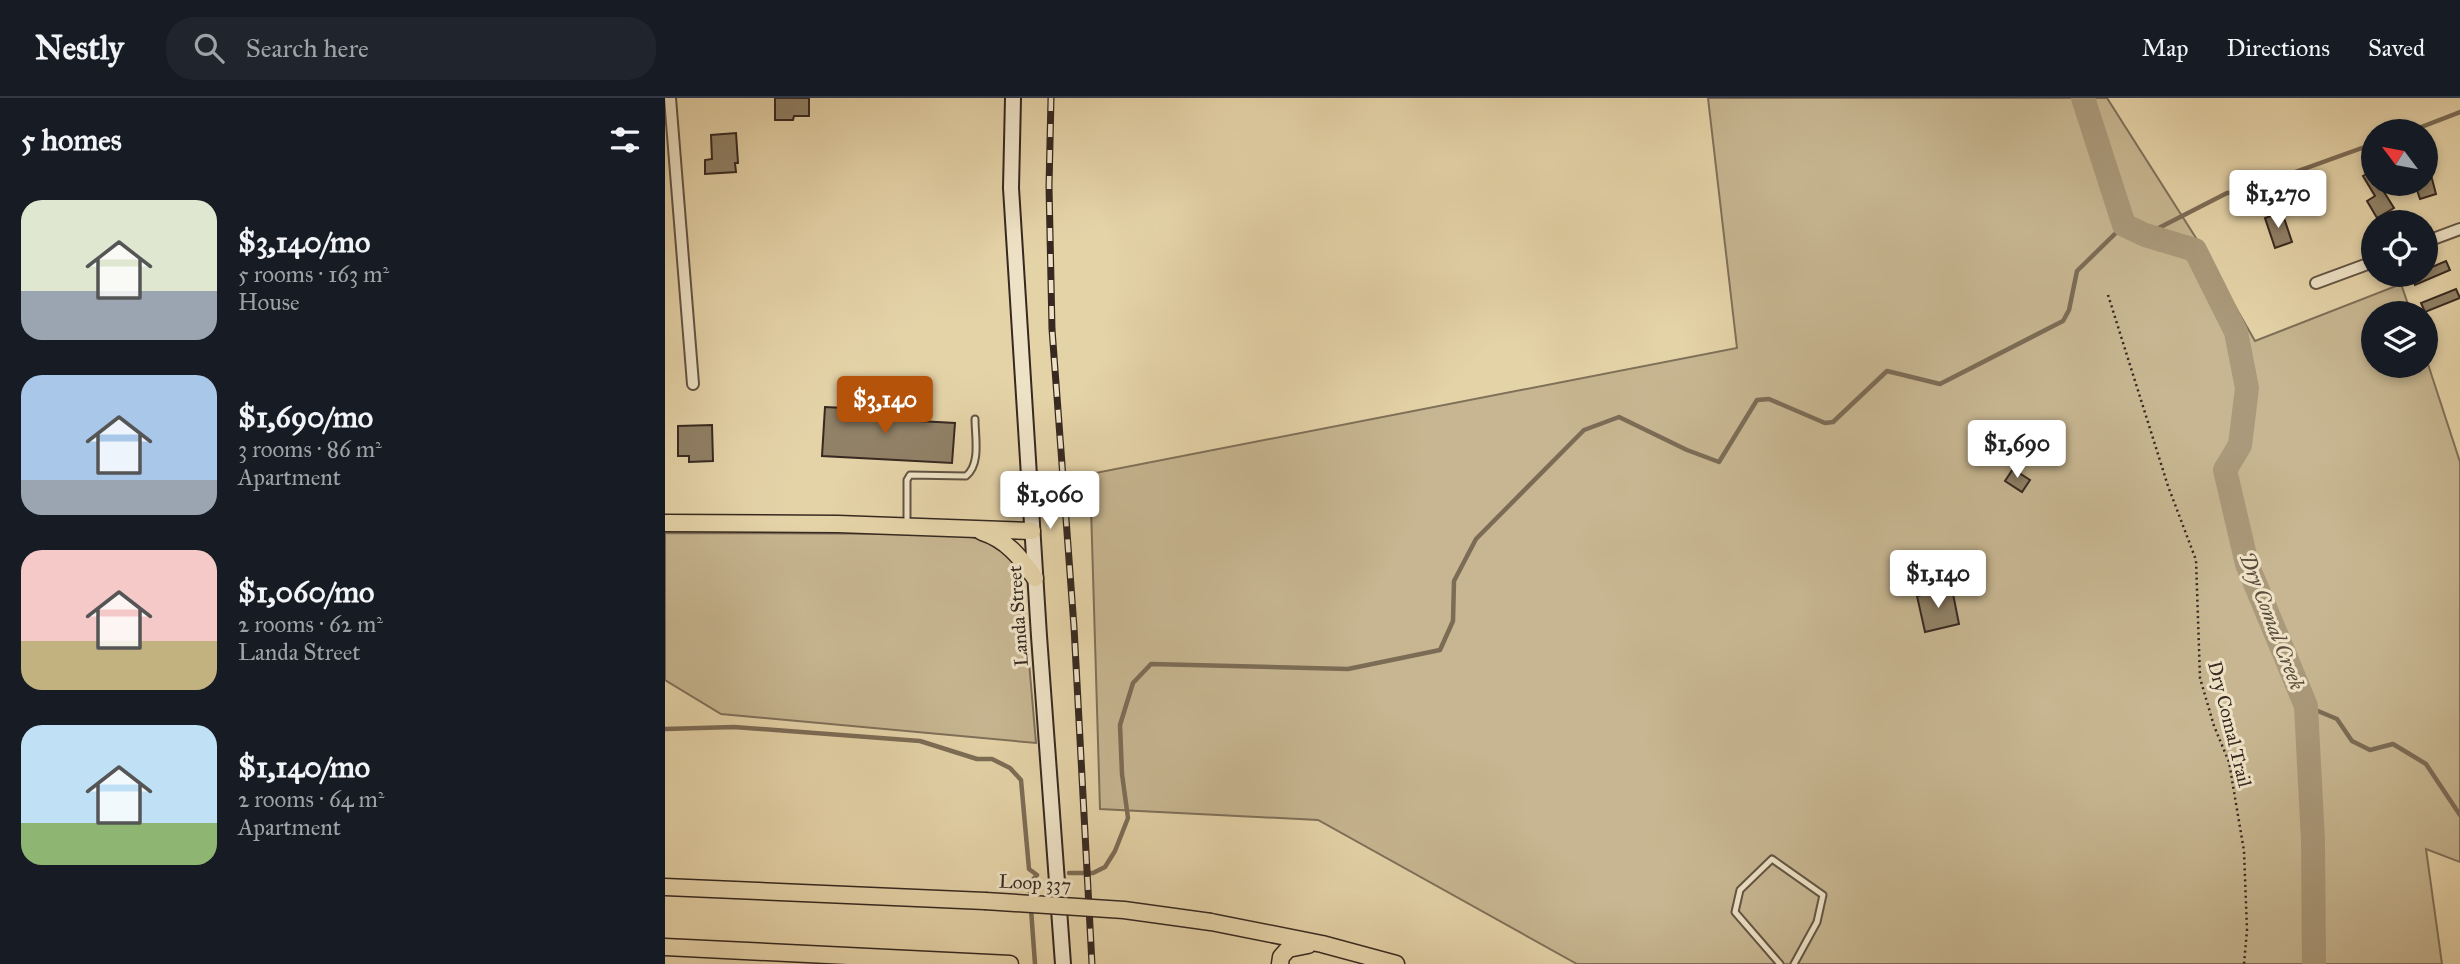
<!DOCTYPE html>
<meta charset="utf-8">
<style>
:root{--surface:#171b24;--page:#20242c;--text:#f1f3f6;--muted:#9ea1a6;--line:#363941;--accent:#b45309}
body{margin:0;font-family:"IM FELL Great Primer",serif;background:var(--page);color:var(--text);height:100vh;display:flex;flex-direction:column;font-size:26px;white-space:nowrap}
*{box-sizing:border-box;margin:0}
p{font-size:23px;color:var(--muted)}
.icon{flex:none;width:38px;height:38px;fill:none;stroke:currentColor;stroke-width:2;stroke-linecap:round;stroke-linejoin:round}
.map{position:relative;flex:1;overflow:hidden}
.panel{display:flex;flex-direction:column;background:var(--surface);width:665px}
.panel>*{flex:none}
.needle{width:46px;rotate:302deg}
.tools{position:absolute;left:1696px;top:21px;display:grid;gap:14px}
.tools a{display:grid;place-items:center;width:77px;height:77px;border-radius:50%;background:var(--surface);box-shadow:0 4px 10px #0003;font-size:35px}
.price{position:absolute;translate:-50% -60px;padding:0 16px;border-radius:7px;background:#fff;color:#222;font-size:23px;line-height:46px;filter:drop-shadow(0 2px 4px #0008)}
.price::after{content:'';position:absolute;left:50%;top:42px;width:21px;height:16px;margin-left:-10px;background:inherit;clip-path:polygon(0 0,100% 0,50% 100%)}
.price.current{background:var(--accent);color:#fff}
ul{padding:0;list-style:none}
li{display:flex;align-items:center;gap:21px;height:175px;padding:0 21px}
li span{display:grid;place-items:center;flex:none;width:196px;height:140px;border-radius:21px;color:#555}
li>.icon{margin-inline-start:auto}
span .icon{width:84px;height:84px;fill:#fffc;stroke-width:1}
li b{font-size:30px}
h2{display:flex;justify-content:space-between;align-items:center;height:84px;padding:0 21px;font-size:30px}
header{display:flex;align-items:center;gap:42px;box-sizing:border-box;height:98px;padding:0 35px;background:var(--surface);border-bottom:2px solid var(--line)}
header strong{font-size:33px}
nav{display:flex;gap:38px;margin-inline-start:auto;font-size:24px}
.search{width:490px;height:63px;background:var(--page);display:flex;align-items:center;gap:18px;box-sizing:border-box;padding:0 24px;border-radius:28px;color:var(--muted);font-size:26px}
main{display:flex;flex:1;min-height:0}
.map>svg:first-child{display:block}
.green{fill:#c7b691;stroke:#7f7059;stroke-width:2}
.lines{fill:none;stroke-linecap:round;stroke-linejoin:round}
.stream{stroke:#7c6c56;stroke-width:4.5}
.river{stroke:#aa997a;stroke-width:24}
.building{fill:#918167;stroke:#372921;stroke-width:2}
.lane-casing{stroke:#625443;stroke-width:9}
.street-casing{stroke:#625443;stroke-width:14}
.secondary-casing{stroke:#372921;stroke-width:18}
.primary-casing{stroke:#372921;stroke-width:19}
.path{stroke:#372921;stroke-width:2.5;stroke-dasharray:2 3.5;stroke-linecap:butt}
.lane{stroke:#eee2c6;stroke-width:5}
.street{stroke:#eee2c6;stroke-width:10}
.secondary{stroke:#eee2c6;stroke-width:14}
.primary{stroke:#e5d3a8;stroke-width:16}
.rail-casing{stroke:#372921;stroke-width:7}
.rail{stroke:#eee2c6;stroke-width:4.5;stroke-dasharray:13;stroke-linecap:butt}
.primary-bridge-casing{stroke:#372921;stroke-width:19;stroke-linecap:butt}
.primary-bridge{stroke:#e5d3a8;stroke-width:16}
.labels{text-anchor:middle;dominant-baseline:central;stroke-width:6;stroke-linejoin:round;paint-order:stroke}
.street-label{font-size:19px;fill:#372921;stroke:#eee2c6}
.water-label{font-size:21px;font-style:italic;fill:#5a4b3c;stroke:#eee2c6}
</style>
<header>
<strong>Nestly</strong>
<div class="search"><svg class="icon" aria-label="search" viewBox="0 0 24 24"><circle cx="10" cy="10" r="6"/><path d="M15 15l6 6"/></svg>Search here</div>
<nav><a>Map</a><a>Directions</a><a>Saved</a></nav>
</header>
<main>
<section class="panel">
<h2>5 homes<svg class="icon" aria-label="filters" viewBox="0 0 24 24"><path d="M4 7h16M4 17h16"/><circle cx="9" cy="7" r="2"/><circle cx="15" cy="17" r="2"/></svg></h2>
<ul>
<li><span style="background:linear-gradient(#dfe7d0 65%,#9aa5b1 0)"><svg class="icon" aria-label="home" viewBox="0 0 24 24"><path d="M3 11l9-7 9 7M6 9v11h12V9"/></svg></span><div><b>$3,140/mo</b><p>5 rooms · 163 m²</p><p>House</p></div></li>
<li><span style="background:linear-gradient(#a9c7e8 75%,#9aa5b1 0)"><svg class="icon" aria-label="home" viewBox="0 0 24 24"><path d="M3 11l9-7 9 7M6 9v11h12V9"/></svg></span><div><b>$1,690/mo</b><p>3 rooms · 86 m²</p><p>Apartment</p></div></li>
<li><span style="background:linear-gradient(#f6c9c9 65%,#c2b280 0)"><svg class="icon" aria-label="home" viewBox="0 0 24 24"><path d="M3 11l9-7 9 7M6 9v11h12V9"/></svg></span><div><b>$1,060/mo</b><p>2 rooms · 62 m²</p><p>Landa Street</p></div></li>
<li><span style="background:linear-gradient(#bfe0f5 70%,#8fb573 0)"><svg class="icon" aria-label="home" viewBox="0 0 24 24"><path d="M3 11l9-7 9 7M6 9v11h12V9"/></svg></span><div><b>$1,140/mo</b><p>2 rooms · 64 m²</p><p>Apartment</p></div></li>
</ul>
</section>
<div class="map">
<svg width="1795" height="866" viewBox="0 0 1795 866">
<rect width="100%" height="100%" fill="#e5d3a8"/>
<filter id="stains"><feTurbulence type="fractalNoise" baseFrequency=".00286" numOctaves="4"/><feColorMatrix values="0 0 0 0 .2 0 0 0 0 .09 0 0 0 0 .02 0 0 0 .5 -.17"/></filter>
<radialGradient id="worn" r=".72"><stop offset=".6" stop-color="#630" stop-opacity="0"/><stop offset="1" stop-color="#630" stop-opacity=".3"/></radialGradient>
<path class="green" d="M1043,0h399l89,140 59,103 146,-57 10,29h-38v53h52l1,-8 34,104v400l-34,-13 16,115h-865l-259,-144 -218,-11 -10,-335 647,-126z
M0,435l296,1 32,9 28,27 15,173 -315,-29 -56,-34z"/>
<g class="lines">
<path class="stream" d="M1746,33l49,-19
M1480,137l82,-42 36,-1 16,-14 94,-34
M1641,608l31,13 15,22 18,9 23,-6 33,20 34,51
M0,631l69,-2 186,14 57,18h15l18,9 11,12 8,89 8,6 -8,9 2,16
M404,775h24l12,-6 10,-16 13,-33 -6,-44 -2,-49 13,-42 18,-19 197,5 92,-19 13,-29 1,-40 22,-42 108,-109 35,-13 68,33 32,12 38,-62 12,-1 56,24 8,-1 54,-51 53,13 123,-63 6,-11 8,-39 47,-46
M366,811l4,55"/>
<path class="river" d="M1418,0l41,127 21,10 50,15 41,82 11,56 -7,57 -15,25 22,94 59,142 7,135 1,123"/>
</g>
<path class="building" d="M110,0h34v18h-15l-1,4h-18z
M71,35l2,30h-3l1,9 -31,2v-14l7,-1 -1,-24z
M1761,58l10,38 -16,5 -5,-15h10z
M1706,73l2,13h6l15,24 -17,10 -10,-17 8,-5 -12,-20z
M1617,114l10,30 -17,6 -10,-30z
M1781,163l4,9 -35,15 -3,-8 13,-2v-5z
M1791,191l4,9 -35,14 -4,-9z
M160,309l77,4 -1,9 54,3 -3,40 -130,-7z
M47,327l1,36 -24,1v-6h-11v-30z
M1348,371l17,11 -8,12 -17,-11z
M1284,469l22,14 -8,13 -22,-14z
M1287,491l7,35 -34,8 -8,-36z"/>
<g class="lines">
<g class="lane-casing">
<path id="lane" d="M242,425v-43l3,-5 56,1c15,-12 9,-39 9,-57
M1115,866l-45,-52 5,-22 32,-31 51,36 -6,27 -23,42"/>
</g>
<g class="street-casing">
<path id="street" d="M5,0l23,286
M1760,144l35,-13
M1651,185l57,-21"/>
</g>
<g class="secondary-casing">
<path id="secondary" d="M348,0l-2,90 28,448 24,328"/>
</g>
<g class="primary-casing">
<path id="primary" d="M0,425l173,1 194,7
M317,434c25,8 38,25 53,46
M0,789l320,14
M546,824l111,22 74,20
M0,849l345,17
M615,866l1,-7 7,-8 20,-4"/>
</g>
<path class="path" d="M1443,197l60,191 28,74 4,118 14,48 15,36 15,89 3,79 -3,34"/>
<use href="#lane" class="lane"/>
<use href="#street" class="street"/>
<use href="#secondary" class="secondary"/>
<use href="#primary" class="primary"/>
<g class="rail-casing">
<path id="rail" d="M386,0l-2,88 3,143 22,298 18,337"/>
</g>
<use href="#rail" class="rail"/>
<g class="primary-bridge-casing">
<path id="primary-bridge" d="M320,803l139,9 87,12"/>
</g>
<use href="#primary-bridge" class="primary-bridge"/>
</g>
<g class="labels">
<g class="street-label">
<text transform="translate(353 518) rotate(-94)">Landa Street</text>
<text transform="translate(1565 626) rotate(76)">Dry Comal Trail</text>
<text transform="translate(370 785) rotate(3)">Loop 337</text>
</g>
<g class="water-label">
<text transform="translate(1607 523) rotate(69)">Dry Comal Creek</text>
</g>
</g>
<rect width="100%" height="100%" filter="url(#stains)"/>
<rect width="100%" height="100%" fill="url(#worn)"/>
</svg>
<div class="tools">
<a><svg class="needle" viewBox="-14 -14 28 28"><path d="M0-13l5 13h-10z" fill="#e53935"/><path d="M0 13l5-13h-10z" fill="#9ea1a6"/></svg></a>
<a><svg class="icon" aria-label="locate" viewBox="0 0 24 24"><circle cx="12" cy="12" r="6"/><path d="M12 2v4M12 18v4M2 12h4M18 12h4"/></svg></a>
<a><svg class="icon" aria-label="layers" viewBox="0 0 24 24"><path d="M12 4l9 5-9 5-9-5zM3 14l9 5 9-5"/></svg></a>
</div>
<b class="price" style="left:1613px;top:132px">$1,270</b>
<b class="price current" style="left:220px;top:338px">$3,140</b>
<b class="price" style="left:1352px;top:382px">$1,690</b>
<b class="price" style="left:385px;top:433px">$1,060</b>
<b class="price" style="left:1273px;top:512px">$1,140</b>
</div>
</main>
